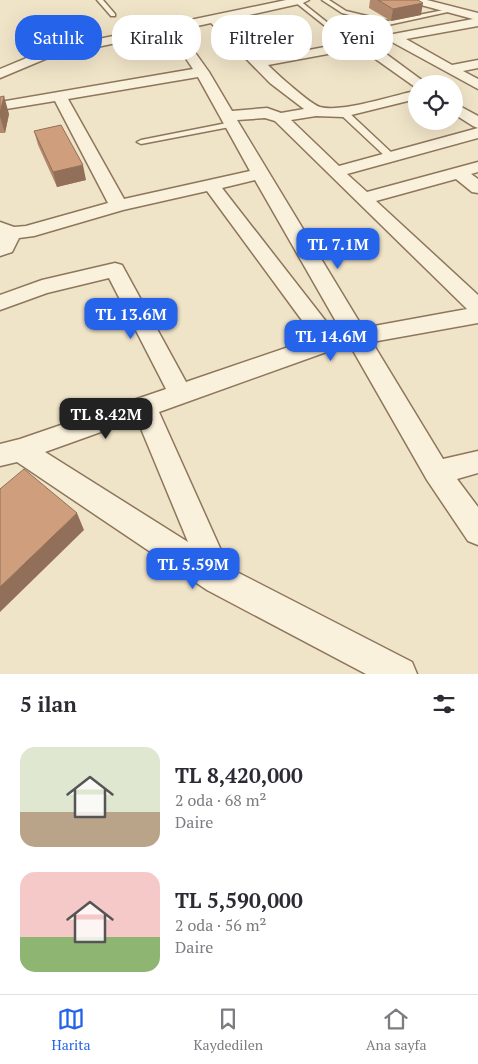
<!DOCTYPE html>
<html lang="tr">
<meta charset="utf-8">
<style>
:root{--surface:#fff;--page:#f2f2f3;--text:#2b2b33;--muted:#7c7c81;--line:#e1e1e2;--accent:#2563eb}
body{margin:0;font-family:"PT Serif",serif;background:var(--page);color:var(--text);height:100vh;display:flex;flex-direction:column;font-size:19px;white-space:nowrap}
*{box-sizing:border-box;margin:0}
p{font-size:16px;color:var(--muted)}
.icon{flex:none;width:28px;height:28px;fill:none;stroke:currentColor;stroke-width:2;stroke-linecap:round;stroke-linejoin:round}
.map{position:relative;height:674px;overflow:hidden}
.drawer{display:flex;flex-direction:column;background:var(--surface);flex:1}
.drawer>*{flex:none}
.banner{position:absolute;left:15px;top:15px;width:449px;height:45px;display:flex;gap:10px}
.fabs{position:absolute;left:408px;top:75px;display:grid;gap:10px}
.fabs a{display:grid;place-items:center;width:55px;height:55px;border-radius:50%;background:var(--surface);box-shadow:0 5px 20px #0002;font-size:25px}
.price{position:absolute;translate:-50% -42px;padding:0 11px;border-radius:10px;background:var(--accent);color:#fff;font-size:16px;line-height:32px;filter:drop-shadow(0 1px 2px #0008)}
.price::after{content:'';position:absolute;left:50%;top:30px;width:15px;height:11px;margin-left:-8px;background:inherit;clip-path:polygon(0 0,100% 0,50% 100%)}
.price.current{background:#222;color:#fff}
ul{padding:0;list-style:none}
li{display:flex;align-items:center;gap:15px;height:125px;padding:0 20px}
li span{display:grid;place-items:center;flex:none;width:140px;height:100px;border-radius:15px;color:#555}
li>.icon{margin-inline-start:auto}
span .icon{width:60px;height:60px;fill:#fffc;stroke-width:1}
li b{font-size:21px}
h2{display:flex;justify-content:space-between;align-items:center;height:60px;padding:0 20px;font-size:21px}
.chip{padding:0 18px;border-radius:20px;background:var(--surface);box-shadow:0 5px 20px #0002;font-size:18px;line-height:45px}
.chip.current{background:var(--accent);color:#fff}
.tab-bar{display:flex;justify-content:space-around;align-items:center;height:70px;border-top:1px solid var(--line);background:var(--surface);font-size:14px;color:var(--muted)}
.tab-bar a{display:grid;justify-items:center;gap:2px}
.tab-bar .current{color:var(--accent)}
.map>svg:first-child{display:block}
.lines{fill:none;stroke-linecap:round;stroke-linejoin:round}
.lane-casing{stroke:#8d765c;stroke-width:3}
.street-casing{stroke:#8d765c;stroke-width:3}
.lane{fill:#faf1dc;fill-rule:evenodd}
.street{fill:#faf1dc;fill-rule:evenodd}
.wall{fill:#b2896c}
.shaded-wall{fill:#916f58}
.building{fill:#cf9f7d;stroke:#916f58}
</style>
<div class="map">
<svg width="478" height="674" viewBox="0 0 478 674">
<rect width="100%" height="100%" fill="#f0e4c8"/>
<g class="lines">
<g class="lane-casing">
<path id="lane" d="M97,0h6l12,14v2h-4z
M295,0h4l39,31v2h-4l-39,-31z
M322,0h7l17,11 42,10 66,-13 3,2 -69,15 -46,-12z
M340,110h6l47,44v4h-6l-47,-44z
M232,122l4,2 -1,2 -94,18 -4,-2 4,-2z"/>
</g>
<g class="street-casing">
<path id="street" d="M286,0h23l-6,3 -81,18 39,38 212,-40 -63,-17 -2,-2h19l51,13v13l-72,13 46,26 26,-5v8l-15,3 15,8v10l-86,-47 -18,3 53,39h-11l-1,3 -55,-39 -92,17c9,9 42,39 52,42 22,6 73,-12 96,-16v8l-73,18 -27,-1 -25,4 48,46 139,-38v10l-131,36 20,18 111,-30v10l-7,2 7,5v14l-6,-1 -16,-13 -80,22 102,94v28l-106,19 71,117 35,-8v22l-21,6 21,28v38l-10,-4 -41,-61 -76,-133 -19,3 -173,62 70,156 183,94 5,12h-51l-159,-84 -190,-128 -17,4v-22l20,-5 146,-50 -57,-111 -62,15 -47,17v-15l42,-15 73,-17 7,2 64,117 129,-44 -108,-147 -84,19 -89,26 -15,2 -7,14 -12,4v-34l14,5 12,-1 82,-23 -53,-102 -55,9v-8l193,-33 -25,-37 -118,25 -50,21v-9l46,-19zM211,23l59,60 34,26 -23,4 -14,-5 -35,3 -23,-39 -30,-42zM198,77l52,94 -126,28 -56,-100zM265,118l10,3 192,188 -104,19 -126,-208zM255,180l87,152 -7,1 -113,-145zM137,419l51,123 -143,-90z
M454,103l24,13v12l-5,-2 -19,-12z"/>
</g>
<use href="#lane" class="lane"/>
<use href="#street" class="street"/>
</g>
<path class="wall" d="M370,0h48l3,15 -30,6 -22,-13z
M0,97l9,17 -4,19h-5z
M34,131l52,49 -29,7 -19,-42z"/>
<path class="shaded-wall" d="M423,3l-2,12 -30,6 2,-12z
M4,96l5,18 -4,19 -5,-16v-4z
M83,165l3,15 -29,7 -4,-15z
M77,513l7,17 -84,82v-25z"/>
<path class="building" d="M378,0h40l5,3 -30,6z
M4,96l-4,17v-16z
M61,125l22,40 -30,7 -19,-41z
M24,469l53,44 -77,74v-98z"/>
</svg>
<div class="fabs">
<a><svg class="icon" aria-label="locate" viewBox="0 0 24 24"><circle cx="12" cy="12" r="6"/><path d="M12 2v4M12 18v4M2 12h4M18 12h4"/></svg></a>
</div>
<b class="price" style="left:338px;top:270px">TL 7.1M</b>
<b class="price" style="left:131px;top:340px">TL 13.6M</b>
<b class="price" style="left:331px;top:362px">TL 14.6M</b>
<b class="price current" style="left:106px;top:440px">TL 8.42M</b>
<b class="price" style="left:193px;top:590px">TL 5.59M</b>
<div class="banner">
<a class="chip current">Satılık</a>
<a class="chip">Kiralık</a>
<a class="chip">Filtreler</a>
<a class="chip">Yeni</a>
</div>
</div>
<section class="drawer">
<h2>5 ilan<svg class="icon" aria-label="filters" viewBox="0 0 24 24"><path d="M4 7h16M4 17h16"/><circle cx="9" cy="7" r="2"/><circle cx="15" cy="17" r="2"/></svg></h2>
<ul>
<li><span style="background:linear-gradient(#dfe7d0 65%,#b9a48a 0)"><svg class="icon" aria-label="home" viewBox="0 0 24 24"><path d="M3 11l9-7 9 7M6 9v11h12V9"/></svg></span><div><b>TL 8,420,000</b><p>2 oda · 68 m²</p><p>Daire</p></div></li>
<li><span style="background:linear-gradient(#f6c9c9 65%,#8fb573 0)"><svg class="icon" aria-label="home" viewBox="0 0 24 24"><path d="M3 11l9-7 9 7M6 9v11h12V9"/></svg></span><div><b>TL 5,590,000</b><p>2 oda · 56 m²</p><p>Daire</p></div></li>
</ul>
</section>
<nav class="tab-bar">
<a class="current"><svg class="icon" aria-label="map" viewBox="0 0 24 24"><path d="M3 6l6-2 6 2 6-2v14l-6 2-6-2-6 2zM9 4v14M15 6v14"/></svg>Harita</a>
<a><svg class="icon" aria-label="saved" viewBox="0 0 24 24"><path d="M7 4h10v16l-5-4-5 4z"/></svg>Kaydedilen</a>
<a><svg class="icon" aria-label="home" viewBox="0 0 24 24"><path d="M3 11l9-7 9 7M6 9v11h12V9"/></svg>Ana sayfa</a>
</nav>
